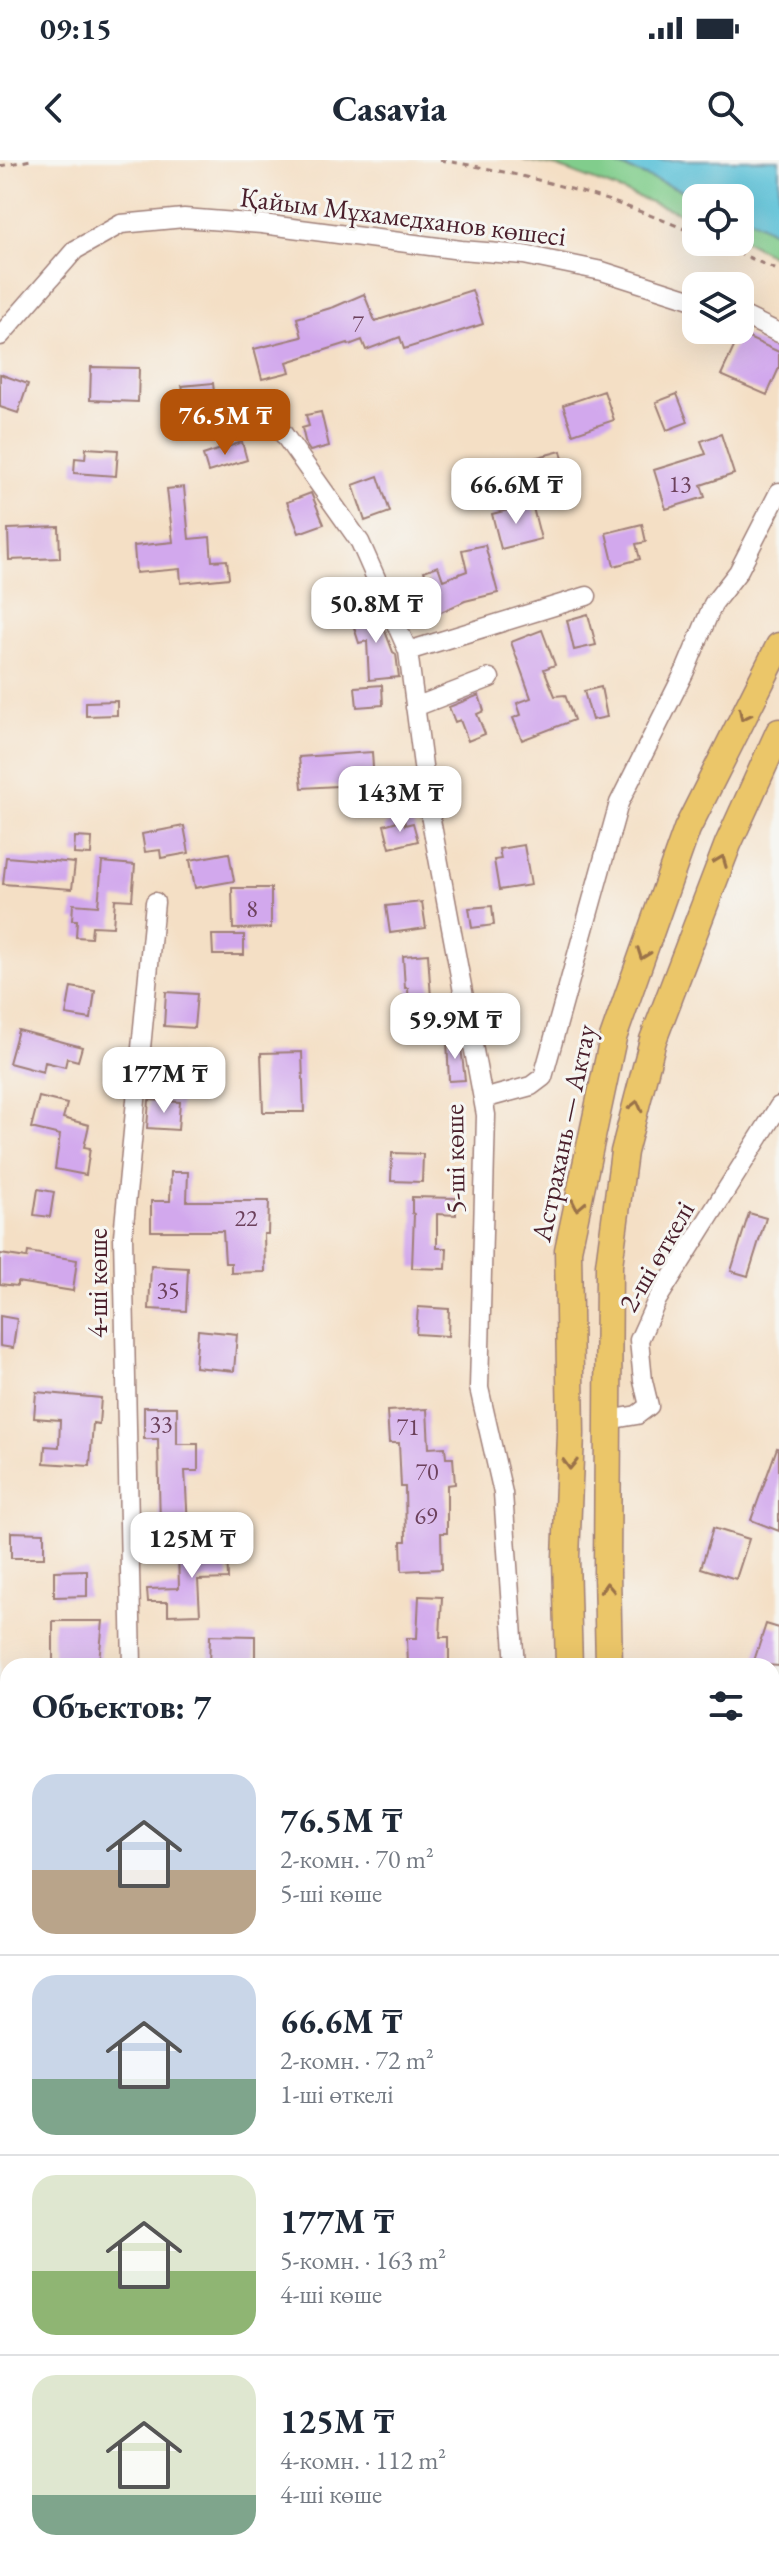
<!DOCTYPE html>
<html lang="ru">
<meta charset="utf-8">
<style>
:root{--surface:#fff;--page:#f6f6f7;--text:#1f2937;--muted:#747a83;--line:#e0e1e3;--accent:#b45309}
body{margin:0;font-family:"EB Garamond",serif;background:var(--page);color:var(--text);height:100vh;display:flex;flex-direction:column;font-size:30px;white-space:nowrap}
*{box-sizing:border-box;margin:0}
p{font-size:26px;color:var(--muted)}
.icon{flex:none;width:44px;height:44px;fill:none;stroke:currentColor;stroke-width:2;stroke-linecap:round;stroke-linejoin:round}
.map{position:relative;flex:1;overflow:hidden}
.side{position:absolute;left:0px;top:1498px;width:780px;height:914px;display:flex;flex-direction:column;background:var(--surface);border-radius:24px 24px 0 0;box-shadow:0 8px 32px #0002}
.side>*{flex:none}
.controls{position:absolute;left:682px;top:24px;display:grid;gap:16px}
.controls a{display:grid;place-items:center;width:72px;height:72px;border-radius:16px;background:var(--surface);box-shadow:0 8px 32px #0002;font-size:40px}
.price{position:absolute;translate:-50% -68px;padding:0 18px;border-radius:16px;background:#fff;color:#222;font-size:26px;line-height:52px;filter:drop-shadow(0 2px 4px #0008)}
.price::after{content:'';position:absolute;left:50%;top:48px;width:24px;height:18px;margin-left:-12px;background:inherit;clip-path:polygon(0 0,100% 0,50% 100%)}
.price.current{background:var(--accent);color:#fff}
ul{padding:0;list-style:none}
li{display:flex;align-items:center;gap:24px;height:200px;padding:0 32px}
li+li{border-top:2px solid var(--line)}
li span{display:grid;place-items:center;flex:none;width:224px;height:160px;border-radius:24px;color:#555}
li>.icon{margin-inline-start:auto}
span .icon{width:96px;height:96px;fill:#fffc;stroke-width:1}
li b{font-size:34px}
h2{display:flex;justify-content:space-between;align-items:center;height:96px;padding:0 32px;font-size:34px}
.status{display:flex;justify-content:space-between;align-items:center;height:56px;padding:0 40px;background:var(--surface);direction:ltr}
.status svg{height:22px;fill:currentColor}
header{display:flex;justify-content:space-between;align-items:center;height:104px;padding:0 32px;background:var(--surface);font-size:36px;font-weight:800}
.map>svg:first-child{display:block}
.green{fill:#81cd8c;stroke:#66765c;stroke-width:2}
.water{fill:#5ac1d8;stroke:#527082;stroke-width:2}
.building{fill:#d2a8ed}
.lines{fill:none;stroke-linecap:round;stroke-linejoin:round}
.minor-casing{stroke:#9f7f78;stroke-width:21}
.highway-casing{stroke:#9f7f78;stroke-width:29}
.path{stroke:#9f7f78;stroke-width:3;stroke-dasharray:6 6;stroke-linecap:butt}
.minor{stroke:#fff;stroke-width:18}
.highway{stroke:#ebc669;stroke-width:26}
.oneway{stroke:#9a724a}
.labels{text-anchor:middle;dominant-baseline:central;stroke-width:6;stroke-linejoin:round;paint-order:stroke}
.number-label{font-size:24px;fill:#6c415c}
.street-label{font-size:28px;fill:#4a1f2b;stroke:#f6f6f2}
</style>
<div class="status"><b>09:15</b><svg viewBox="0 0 49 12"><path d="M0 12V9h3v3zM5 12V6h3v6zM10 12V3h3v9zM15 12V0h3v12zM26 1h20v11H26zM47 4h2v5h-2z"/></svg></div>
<header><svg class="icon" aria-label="back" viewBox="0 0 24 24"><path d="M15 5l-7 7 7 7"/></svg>Casavia<svg class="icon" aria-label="search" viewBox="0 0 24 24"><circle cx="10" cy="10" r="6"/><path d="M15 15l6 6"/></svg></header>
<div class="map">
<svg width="779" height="2411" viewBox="0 0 779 2411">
<rect width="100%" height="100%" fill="#f6f6f2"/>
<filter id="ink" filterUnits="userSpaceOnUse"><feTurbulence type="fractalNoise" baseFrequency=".0125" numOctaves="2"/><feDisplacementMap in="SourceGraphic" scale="16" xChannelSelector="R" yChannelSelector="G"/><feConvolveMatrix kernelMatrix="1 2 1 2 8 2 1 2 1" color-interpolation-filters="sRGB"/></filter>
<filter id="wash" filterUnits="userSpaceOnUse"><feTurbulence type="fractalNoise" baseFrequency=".006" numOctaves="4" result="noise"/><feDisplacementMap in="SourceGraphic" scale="32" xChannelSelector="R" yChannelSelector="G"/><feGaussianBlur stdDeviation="1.8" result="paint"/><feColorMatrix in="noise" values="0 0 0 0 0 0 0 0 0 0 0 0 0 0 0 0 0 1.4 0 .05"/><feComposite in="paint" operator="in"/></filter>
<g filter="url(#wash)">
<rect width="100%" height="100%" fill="#f4dfc5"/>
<path class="green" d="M523,0h81l98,38h-6v21l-138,-52z
M740,53l39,22v24l-39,-21z"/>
<path class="water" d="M604,0h175v75l-39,-22v-15h-38z"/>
<g id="blocks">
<path class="building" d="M472,130l11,34 -79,25 -4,-12 -34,13 -4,-10 -13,5 -1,-2 -61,19 3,10 -28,7 -8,-30 48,-12 -5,-19 37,-11 30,-13 11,27z
M740,174l39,18v16l-12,27 -46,-20z
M91,207l48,1 -1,34 -48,-2z
M0,214l28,10 -10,29 -18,-6z
M213,223l3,28 -26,2 -8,-27z
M604,231l10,29 -41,14 -10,-29z
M677,234l11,28 -21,8 -11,-28z
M321,252l8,34 -19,5 -4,-6 -4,-17 7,-2 -3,-11z
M721,274l13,40 -33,11 4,12 -39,12 -12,-39 52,-16 -5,-13z
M242,282l5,18 -39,12 -5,-17z
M86,288l32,2 -2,26 -42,-3 1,-15 10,1z
M561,291l8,32 -26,7 -9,-32z
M378,316l12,36 -25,9 -12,-36z
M184,327l5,52 21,-2 2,24 15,-1 2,18 -48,5 -1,-14 -44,4 -2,-27 39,-4 -6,-53z
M311,333l13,31 -25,9 -12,-31z
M532,344l9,35 -40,10 -9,-35z
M642,364l4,18 -10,2 4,15 -26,7 -8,-33z
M59,367l1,31 -51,2 -1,-31z
M485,385l13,48 -33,8 -26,12 -15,-42 14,-5 5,14 24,-9 -5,-21z
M376,447l17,45 3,2 3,23 -30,3 -2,-39 -8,2 -9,-28z
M588,454l8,31 -22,5 -7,-30z
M542,470l13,35 -11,4 11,27 10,-1 9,25 -52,20 -9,-22 8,-3 -4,-12 14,-5 -20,-56z
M382,525l1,20 -26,2 -2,-20z
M601,527l6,30 -15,3 -8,-29z
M479,535l5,16 -7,3 8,20 -17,7 -8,-21 -5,2 -6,-15z
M117,541v14l-31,1v-14z
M372,592l2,32 -72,4 -3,-31z
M404,659l1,6 8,-2 5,18 -28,7 -6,-23z
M184,666l5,27 -28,5 -1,-8 -15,2 -3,-18z
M75,677l17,1 -1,17 -17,-1z
M524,685l7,40 -32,5 -5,-30 7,-1 -2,-10z
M229,693l5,28 -39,7 -5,-28z
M6,697l69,6 -3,26 -69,-5z
M102,702l33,3 -3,35 -17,-1 -2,28 -21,-1 -1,12 -15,-1 1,-17h-5l1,-16 25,2z
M232,728h39v40l-38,1z
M422,742l4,26 -36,5 -4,-27z
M492,746l2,19 -22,3 -3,-20z
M212,775h32v20h-31z
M428,794l3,44 5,-1 2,31 -28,2 -2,-42h-3l-2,-32z
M71,827l24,4 -4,28 -25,-4z
M166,832l31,2 -3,34 -30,-2z
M18,870l64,17 -4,14 -11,-3 -2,9 -20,-5 -2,10 -34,-9z
M460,879l5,41 -16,1 -2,-41z
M302,892l2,60h-41l-2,-59z
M39,937l28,7 -4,14 26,7 -5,22 6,1 -4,27 -31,-6 5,-34 -29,-7z
M149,940l31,2 -2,28 -31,-2z
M392,993l31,1 -1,28 -31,-1z
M171,1012h17l-1,29h82l-1,33h-4l1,38 -34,1v-10h-6l-2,-32h-72v-30h19z
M38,1029l16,3 -4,25 -16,-2z
M412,1037l44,1v17l-19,-1v34h10l-1,21 -34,-1 2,-54 -2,-1z
M749,1053l17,5 -18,58 -17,-5z
M28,1092l49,8 -4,31 -56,-9v4l-17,-2v-30l27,4z
M151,1106l37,2 -2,43 -37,-2z
M418,1147l31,2 -1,27 -32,-2z
M0,1156l17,3 -4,29 -13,-2z
M198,1170l39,4 -3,37 -39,-4z
M36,1232l65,6 -2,26 -6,-1 -3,43 -46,-3 1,-17 14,1 1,-27 -26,-2z
M144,1247h33v37h21v27h-13l3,54 -28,1 -2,-87h-14z
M427,1249l2,39 16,-1 1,11h7l2,26 -8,1v48h-6l1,36 -40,2 -1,-30h5l-1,-54h-4l-2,-44h-10l-2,-32z
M777,1288l2,1v82l-28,-11z
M713,1368l36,11 -13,40 -35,-11z
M11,1372l33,1v25h-33z
M227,1389l1,30 -30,1 2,34 -32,1v-13h-20l-1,-13 32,-1 -1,-38z
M87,1410v26l-33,1v-26z
M419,1436l23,1 -2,40h9v28l-41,1 -1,-28h10z
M53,1461h50l-4,40 -14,-1 -1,6h-18v-3l-13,-1z
M766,1464l13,4v38l-26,-2z
M210,1475l45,1v30h-46z"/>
</g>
</g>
<g filter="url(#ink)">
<use href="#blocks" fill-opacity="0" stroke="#9f7f78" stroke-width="2"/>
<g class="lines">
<g class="minor-casing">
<path id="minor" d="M740,154l39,19
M0,176l75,-86 46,-26 63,-6 78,6 199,26 63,5 78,16 94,30
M265,248l95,134 48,109 20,153 58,311 -7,273 24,105 12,173
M408,491l179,-55
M415,547l75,-29
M483,939l48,-13 12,-9 76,-274 66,-132 28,-67 25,-32 41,-80
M608,1260l29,-5 12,-9 -6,-25 -4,-41 18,-40 122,-194
M132,1506l-9,-430 32,-334
M772,1715l7,-30
M0,1926l8,3
M772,2012l7,3
M0,2190l8,10
M772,2199l7,3
M0,2224l8,-11
M747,2411l17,-7"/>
</g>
<g class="highway-casing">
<path id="highway" d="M569,1506l-3,-108 5,-124 -3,-184 45,-212 74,-209 92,-183
M609,1506l-2,-93 2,-308 15,-113 29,-112 75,-196 51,-112
M602,2411l1,-7
M633,2411v-7"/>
</g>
<path class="path" d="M440,0c88,14 174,38 256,74
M0,6l31,-6
M715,82l64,29"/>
<use href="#minor" class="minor"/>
<use href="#highway" class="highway"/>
</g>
<defs><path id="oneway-chevron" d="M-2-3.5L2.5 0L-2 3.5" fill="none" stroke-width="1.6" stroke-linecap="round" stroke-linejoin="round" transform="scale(2)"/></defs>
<g class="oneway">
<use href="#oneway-chevron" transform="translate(744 555) rotate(117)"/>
<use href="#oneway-chevron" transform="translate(721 701) rotate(-69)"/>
<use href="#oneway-chevron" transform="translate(643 794) rotate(110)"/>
<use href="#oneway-chevron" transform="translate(636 946) rotate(-76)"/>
<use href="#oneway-chevron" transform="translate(578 1045) rotate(102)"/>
<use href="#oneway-chevron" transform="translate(570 1304) rotate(92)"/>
<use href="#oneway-chevron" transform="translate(607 1428) rotate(-92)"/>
</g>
</g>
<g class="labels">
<g class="number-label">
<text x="358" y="163">7</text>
<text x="680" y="323">13</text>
<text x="252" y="748">8</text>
<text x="246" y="1057">22</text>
<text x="168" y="1129">35</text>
<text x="161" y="1263">33</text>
<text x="408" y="1266">71</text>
<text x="427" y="1311">70</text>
<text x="426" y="1355">69</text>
</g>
<g class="street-label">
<text transform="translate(403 56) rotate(7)">Қайым Мұхамедханов көшесi</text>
<text transform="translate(563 973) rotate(-78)">Астрахань — Актау</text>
<text transform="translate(454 999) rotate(-91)">5-шi көше</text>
<text transform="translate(656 1096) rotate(-60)">2-ші өткелі</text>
<text transform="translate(97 1123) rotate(-90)">4-шi көше</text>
</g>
</g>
</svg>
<div class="controls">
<a><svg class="icon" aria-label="locate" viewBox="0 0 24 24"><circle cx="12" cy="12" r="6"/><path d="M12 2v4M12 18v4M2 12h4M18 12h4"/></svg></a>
<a><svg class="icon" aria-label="layers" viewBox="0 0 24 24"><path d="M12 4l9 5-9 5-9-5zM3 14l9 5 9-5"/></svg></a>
</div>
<b class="price current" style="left:225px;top:297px">76.5M ₸</b>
<b class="price" style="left:516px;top:366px">66.6M ₸</b>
<b class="price" style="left:376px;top:485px">50.8M ₸</b>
<b class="price" style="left:400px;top:674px">143M ₸</b>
<b class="price" style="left:455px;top:901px">59.9M ₸</b>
<b class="price" style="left:164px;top:955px">177M ₸</b>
<b class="price" style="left:192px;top:1420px">125M ₸</b>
<section class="side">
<h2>Объектов: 7<svg class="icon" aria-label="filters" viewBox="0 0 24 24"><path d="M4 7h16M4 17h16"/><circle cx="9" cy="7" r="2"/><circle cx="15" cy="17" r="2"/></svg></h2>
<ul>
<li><span style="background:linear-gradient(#c9d6e8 60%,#b9a48a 0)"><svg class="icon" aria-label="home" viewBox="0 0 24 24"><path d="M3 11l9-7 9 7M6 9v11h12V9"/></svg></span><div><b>76.5M ₸</b><p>2-комн. · 70 m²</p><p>5-шi көше</p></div></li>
<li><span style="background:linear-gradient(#c9d6e8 65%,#7fa58c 0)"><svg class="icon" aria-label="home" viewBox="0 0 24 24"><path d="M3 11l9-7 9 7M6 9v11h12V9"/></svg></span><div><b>66.6M ₸</b><p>2-комн. · 72 m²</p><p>1-ші өткелі</p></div></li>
<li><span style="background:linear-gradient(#dfe7d0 60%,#8fb573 0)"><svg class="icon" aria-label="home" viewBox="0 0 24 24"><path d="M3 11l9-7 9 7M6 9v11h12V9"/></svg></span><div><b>177M ₸</b><p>5-комн. · 163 m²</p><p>4-шi көше</p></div></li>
<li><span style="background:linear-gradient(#dfe7d0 75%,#7fa58c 0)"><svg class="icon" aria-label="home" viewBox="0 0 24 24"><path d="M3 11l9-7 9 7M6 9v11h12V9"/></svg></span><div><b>125M ₸</b><p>4-комн. · 112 m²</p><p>4-шi көше</p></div></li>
</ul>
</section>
</div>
